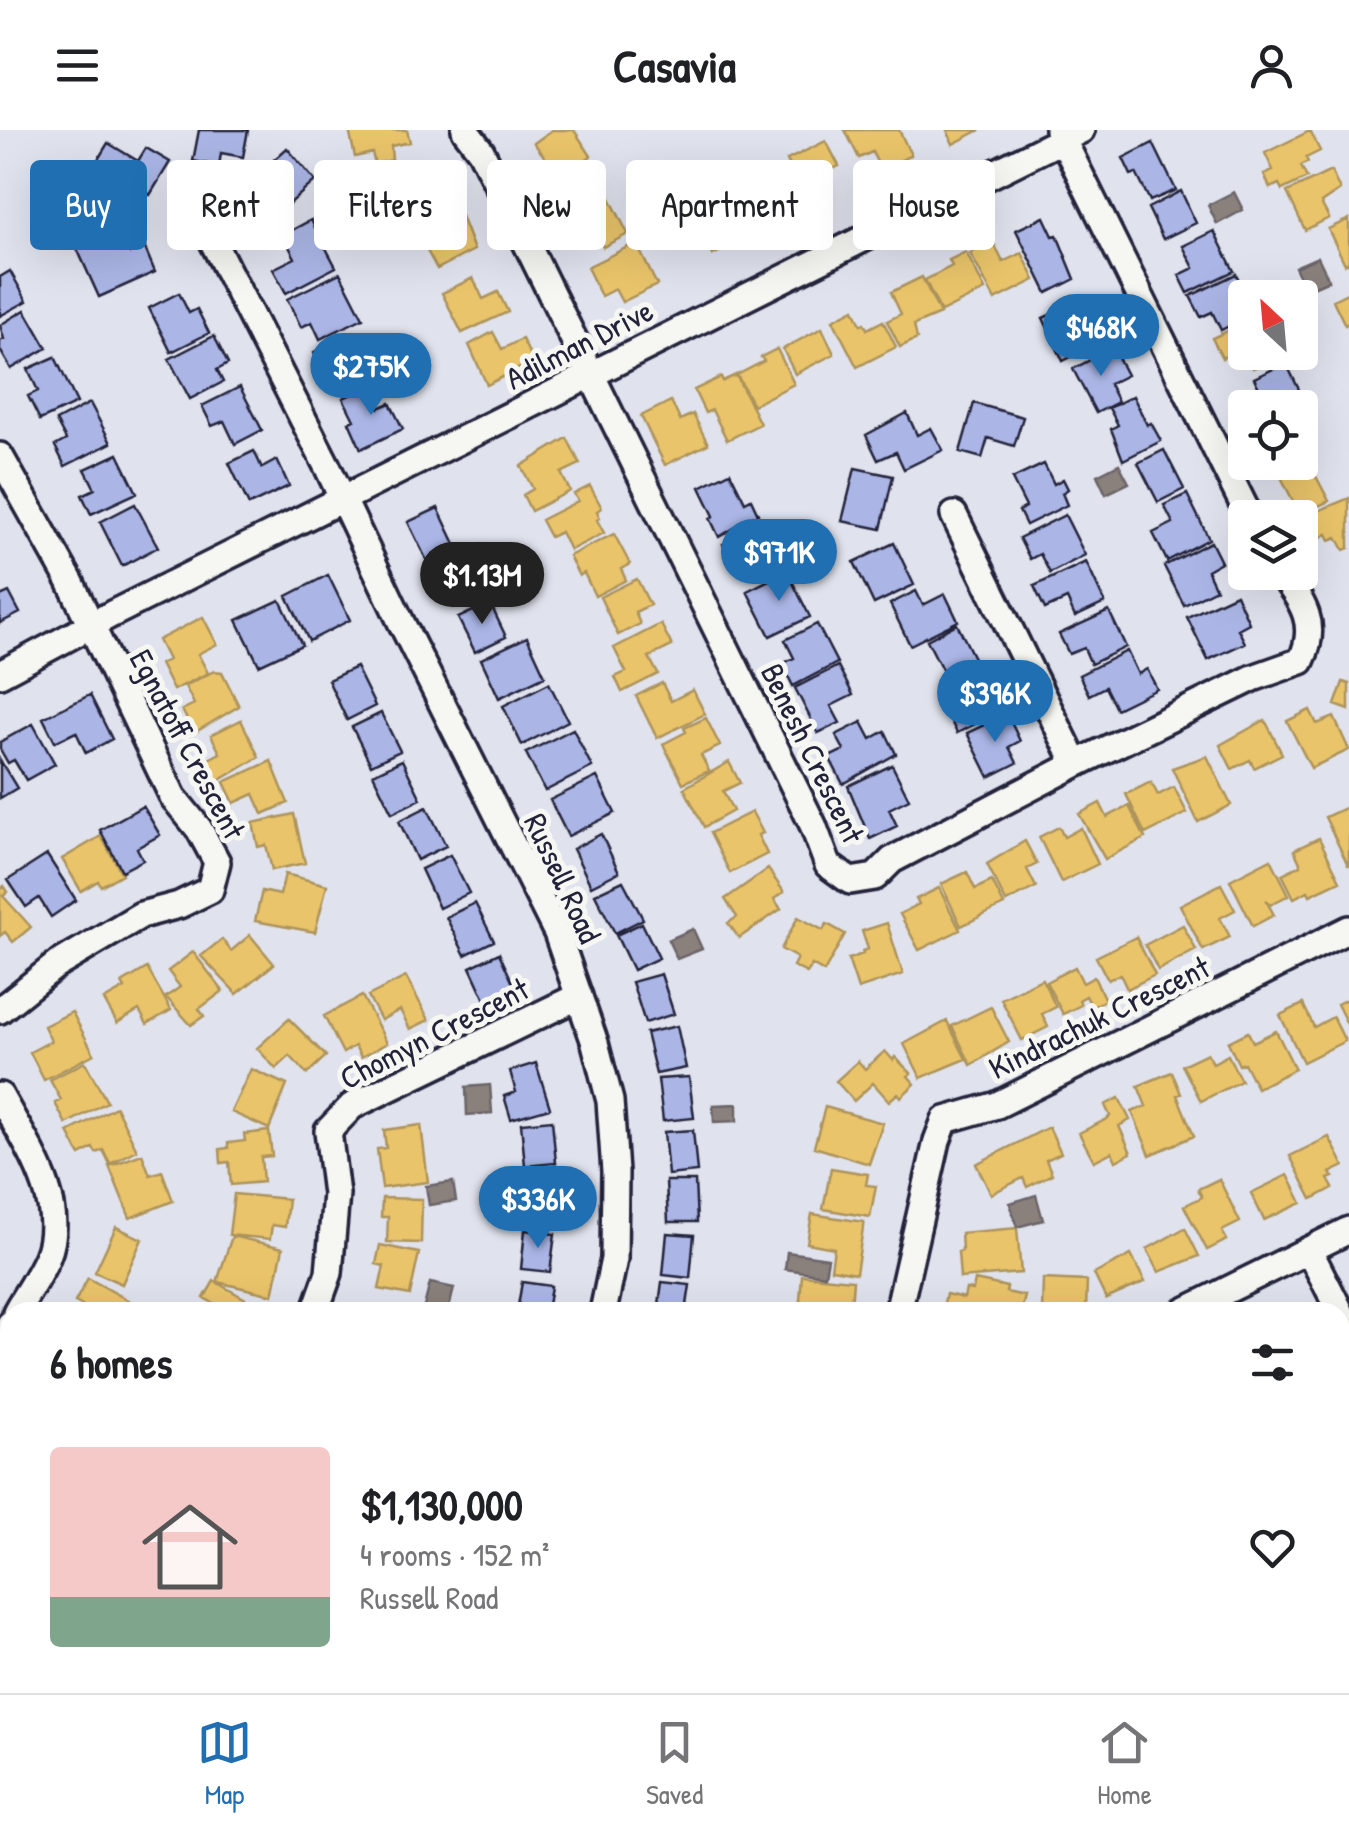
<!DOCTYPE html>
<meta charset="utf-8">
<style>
:root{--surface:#fff;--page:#f2f2f2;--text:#202124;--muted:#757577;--line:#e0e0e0;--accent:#1f6fb2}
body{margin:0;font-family:"Patrick Hand",sans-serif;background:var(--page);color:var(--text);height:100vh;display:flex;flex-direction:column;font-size:38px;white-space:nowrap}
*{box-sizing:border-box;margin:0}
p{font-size:32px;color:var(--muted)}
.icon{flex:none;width:55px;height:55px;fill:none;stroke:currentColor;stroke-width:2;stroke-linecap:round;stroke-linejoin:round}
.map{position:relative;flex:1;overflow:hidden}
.drawer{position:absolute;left:0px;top:1172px;width:1350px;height:392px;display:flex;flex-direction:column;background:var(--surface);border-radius:30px 30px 0 0;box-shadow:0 10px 40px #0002}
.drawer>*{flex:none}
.guide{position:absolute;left:30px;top:30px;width:1290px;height:90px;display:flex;gap:20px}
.needle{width:65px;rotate:334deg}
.fabs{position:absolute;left:1228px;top:150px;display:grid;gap:20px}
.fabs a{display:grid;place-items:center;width:90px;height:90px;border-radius:10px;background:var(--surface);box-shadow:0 10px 40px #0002;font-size:50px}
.price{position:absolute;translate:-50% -85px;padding:0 22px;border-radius:35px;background:var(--accent);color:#fff;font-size:32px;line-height:65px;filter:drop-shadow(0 2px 5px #0008)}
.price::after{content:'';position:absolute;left:50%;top:60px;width:30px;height:22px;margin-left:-15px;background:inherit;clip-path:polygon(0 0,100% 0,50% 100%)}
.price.current{background:#222;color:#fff}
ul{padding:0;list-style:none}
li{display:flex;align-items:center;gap:30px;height:250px;padding:0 50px}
li span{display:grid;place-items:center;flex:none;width:280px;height:200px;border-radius:10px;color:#555}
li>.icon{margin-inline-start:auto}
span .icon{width:120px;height:120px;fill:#fffc;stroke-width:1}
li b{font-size:42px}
h2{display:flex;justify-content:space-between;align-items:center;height:120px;padding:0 50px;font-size:42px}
.tag{padding:0 35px;border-radius:10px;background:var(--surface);box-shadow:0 10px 40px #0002;font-size:35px;line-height:90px}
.tag.current{background:var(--accent);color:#fff}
header{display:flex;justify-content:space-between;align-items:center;height:130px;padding:0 50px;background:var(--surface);font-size:45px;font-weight:700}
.dock{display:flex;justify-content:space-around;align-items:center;height:140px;border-top:2px solid var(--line);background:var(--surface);font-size:28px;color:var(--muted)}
.dock a{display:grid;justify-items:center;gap:5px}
.dock .current{color:var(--accent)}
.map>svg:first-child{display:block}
.homes{fill:#e9c46a;stroke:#ad935c;stroke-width:2.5}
.industry{fill:#8a817c;stroke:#6b6468;stroke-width:2.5}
.building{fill:#abb6e6;stroke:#22223b;stroke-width:2.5}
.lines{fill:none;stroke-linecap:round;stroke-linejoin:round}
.minor-casing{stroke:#22223b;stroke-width:32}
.minor{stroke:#f6f6f2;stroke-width:25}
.labels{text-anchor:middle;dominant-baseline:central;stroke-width:10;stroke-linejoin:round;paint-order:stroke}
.street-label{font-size:32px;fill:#22223b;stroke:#f6f6f2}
</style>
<header><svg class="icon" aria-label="menu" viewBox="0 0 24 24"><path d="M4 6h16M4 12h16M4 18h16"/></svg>Casavia<svg class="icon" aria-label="person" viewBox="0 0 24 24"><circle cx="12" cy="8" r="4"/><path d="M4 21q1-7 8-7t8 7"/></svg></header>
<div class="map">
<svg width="1349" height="1563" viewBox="0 0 1349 1563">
<rect width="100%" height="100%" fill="#e0e3ee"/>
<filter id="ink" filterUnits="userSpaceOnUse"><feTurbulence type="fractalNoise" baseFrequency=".01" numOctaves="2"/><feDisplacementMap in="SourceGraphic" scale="20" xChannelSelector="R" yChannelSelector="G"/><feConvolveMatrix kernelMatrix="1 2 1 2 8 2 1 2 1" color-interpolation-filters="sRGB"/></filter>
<g filter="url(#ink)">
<path class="homes" d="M349,0h58l3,12 -19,4 1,14 -17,4 -3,-11 -17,4z
M552,0h22l17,26 -31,21 -26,-34z
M845,0h54l12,25 -30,15 -9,-18 -13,6z
M947,0h33l-27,14z
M1310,1l10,20 -14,7 2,4 -7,4 6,12 -25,12 -3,-6 -9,4 -6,-14 9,-4 -8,-17z
M826,11l13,25 -14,7 6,12 -4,2 4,10 -25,13 -13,-25 5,-2 -11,-23z
M435,37l10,27 -5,2 5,13 -52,19 -12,-36 32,-12 -2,-4z
M1331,41l9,19 -19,13 8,15 -24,12 -18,-38z
M781,56l14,28 -45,22 -14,-28z
M607,62l21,42 -25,13 -11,-22 -18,9 -10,-20z
M713,68l22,45 -22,12 -12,-23 -18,10 -12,-23z
M461,86l13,34 -37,19 -18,-33z
M1349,89v43l-4,2 -17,-35z
M993,112l10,20 19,-9 13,27 -40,20 -25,-47z
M636,113l21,42 -35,17 -7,-13 -14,7 -14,-29z
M966,122l19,38 -44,22 -16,-32 27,-14 -3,-6z
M922,147l18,37 -26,11 3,14 -17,8 -13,-26 14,-7 -10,-22z
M473,148l10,21 15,-7 10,20 -46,21 -20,-40z
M1349,162v31l-4,2 -12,-25z
M854,179l7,16 3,-2 3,6 16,-8 13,26 -39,20 -24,-47z
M1245,193v28l-2,-3 -21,10 -10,-20z
M822,198l12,26 -39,20 -12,-25z
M493,202l9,17 20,-10 11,22 -46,24 -18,-40z
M777,219l17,35 -41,21 -16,-30 27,-14 -3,-4z
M1246,222h31l2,4 -26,12z
M736,245l24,49 -33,16 -15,-30 -7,3 -11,-23 27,-13 2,4z
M671,271l9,19 13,-6 15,30 -43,21 -24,-49z
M567,308l13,26 -19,9 9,18 -39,20 -8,-16 10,-6 -12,-23z
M1309,333l20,38 -29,14 -19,-38z
M590,356l12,22 -5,3 3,7 -3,2 7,13 -34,17 -9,-18 -11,5 -9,-17 37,-19 -4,-7z
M1349,368v50l-5,2 -7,-13 -7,3 -3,-6 -15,8 -11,-24z
M614,404l16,30 -9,5 5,11 -31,16 -11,-23 -5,3 -10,-20z
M637,449l13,26 -15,7 5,12 -22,11 -18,-38z
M203,487l14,27 -19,10 10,19 -35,17 -13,-26 8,-4 -10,-20z
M661,494l11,22 -23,11 9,17 -36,18 -7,-15 11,-5 -12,-24z
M214,541l8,1 17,34 -45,27 -12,-23 12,-6 -9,-18z
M1343,552l6,2v26l-14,-5z
M662,553l9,18 22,-11 12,24 -48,24 -21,-42z
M1310,580l7,14 17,-7 15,33 -38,18 -24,-47z
M706,588l14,28 -19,9 8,16 -26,12 -20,-39 23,-12 -2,-4z
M241,590l18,37 -42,25 -10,-22 13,-7 -9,-18z
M1265,590l17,34 -28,14 -4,-8 -18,9 -12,-24z
M1207,626l24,49 -33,17 -26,-54z
M271,631l17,42 -25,11 -9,-20 -20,9 -10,-21z
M729,632l11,21 -17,8 10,20 -29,16 -20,-39z
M1151,652l7,13 16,-8 13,26 -42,21 -19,-40z
M1100,673l7,14 22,-11 16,32 -40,21 -26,-45z
M1349,676v59h-1l-23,-48z
M752,682l11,21 -5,2 9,19 -37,19 -20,-40z
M294,684l11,49 -33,7 -6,-25 -8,2 -5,-24z
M1059,697l5,10 17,-9 17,36 -37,18 -22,-45z
M101,706l21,38 -21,12 -3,-5 -17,10 -19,-32z
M1319,708l21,43 -30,14 -2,-4 -14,7 -12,-24 19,-9 -7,-15z
M1025,711l12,23 -10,5 9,18 -30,15 -19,-38z
M1271,729l18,36 -18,9 -5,-4 8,15 -21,11 -23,-46z
M768,739l16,23 -10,7 7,10 -42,29 -11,-15 9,-6 -12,-18z
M967,742l8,17 17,-8 12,24 -43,21 -20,-42z
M285,744l42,11 -12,47 -60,-11 7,-30 18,4z
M1221,754l14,26 -15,8 10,19 -27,13 -23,-45z
M4,756l4,6 -5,4 28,31 -18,15 -8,-10 -5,4v-46z
M939,758l21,42 -41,20 -19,-36 19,-10 -3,-5z
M798,787l25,13 4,-6 18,10 -21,38 -12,-7 -5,8 -14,-7 4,-8 -16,-9z
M887,793l16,51 -45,15 -10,-30 15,-5 -1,-3 6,-2 -6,-18z
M1183,795l13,25 -38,20 -13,-25z
M250,805l24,29 -37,30 -36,-38 21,-17 9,12z
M1136,807l19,38 -28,14 -7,-15 -12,6 -12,-23z
M193,822l30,39 -24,18 5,7 -13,9 -25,-28 14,-10 -12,-16z
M1075,837l8,16 11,-6 11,23 -13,7 -6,-11 -7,4 2,5 -18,9 -17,-32z
M147,838l24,42 -24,14 -8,-14 -22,13 -13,-23 21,-12 -3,-5z
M406,847l23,43 -19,9 -10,-19 -19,10 -13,-24z
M1042,849l14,28 -14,7 6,13 -26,13 -21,-41z
M362,866l25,47 -26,14 -6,-11 -12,7 -19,-37z
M1349,868v30l-12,-24z
M1303,874l11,23 19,-10 12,24 -42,21 -23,-47z
M991,877l18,35 -38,23 -19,-39z
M72,882l22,42 -50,26 -14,-28 21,-11 -7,-15z
M289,889l37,37 -19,18 -17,-18 -14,13 -19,-21z
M947,891l19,38 -45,19 -17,-34z
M1276,901l19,38 -38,19 -13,-25 -5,2 -11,-23 20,-10 5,10z
M885,921l8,9 2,-3 16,16 -3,3 7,8 -14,13 -3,-4 -9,8 -16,-18 -19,18 -18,-20 22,-20 7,8z
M1207,923l6,10 15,-8 13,26 -40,20 -19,-36z
M85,932l22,40 -41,22 -11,-21 6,-3 -11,-20z
M251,939l36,16 -18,44 -38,-17z
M1172,942l9,22 -4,1 17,41 -44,19 -18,-43 14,-6 -8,-20z
M1119,968l11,22 -11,6 12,27 -15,8 -4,-9 -18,9 -15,-28 28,-14 3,-3 -5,-11z
M116,977l21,43 -27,14 -7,-14 -7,3 -3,-5 -13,7 -12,-23z
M825,977l58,16 -14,41 -55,-17z
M421,995l7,57 -46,6 -5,-39 9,-1 -2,-18z
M1049,997l12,26 -15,7 6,14 -25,13 -4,-9 -32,16 -15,-30z
M269,1001l3,25 -11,1 2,25 -32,3 -2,-23 -8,1 -1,-14 8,-1v-5l17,-2 -1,-7z
M1329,1007l15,29 -14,7 3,4 -5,2 5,9 -21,11 -22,-43z
M142,1024l8,21 12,-4 11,30 -43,17 -21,-52z
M831,1038l37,6 -2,11 10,1 -6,31 -47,-8z
M1288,1045l14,28 -38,17 -13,-27z
M1219,1049l21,43 -18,9 5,9 -20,10 -23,-44 18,-9 -4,-8z
M234,1064l54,5 -3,28 -13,-2 -2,14 -41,-4z
M382,1068l40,1 -1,44 -34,-1 1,-25h-7z
M812,1084l52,8 -8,51 -25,-4 3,-21 -27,-5z
M116,1097l26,12 -20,45 -27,-12z
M1017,1098l4,45 -61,5 -2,-26 4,-1 -1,-18z
M1185,1098l14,28 -40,16 -12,-23z
M232,1106l51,12 -10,47 -56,-13z
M380,1115l39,8 -9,42 -31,-6 5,-23 -8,-2z
M1131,1125l14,27 -39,17 -12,-25z
M802,1145l51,5 -2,26 -25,-3 -1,9h-26z
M88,1148l47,26 -5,8h-48l3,-5 -10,-5z
M1043,1149l44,2 -1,31h-44z
M975,1150l32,7 -1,5 19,4 -4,16h-79l4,-18 18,4 2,-9 7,1z
M214,1151l46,26 -4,5h-46l5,-8 -11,-6z
M5,1297l5,2v24l-10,-5v-13z
M1349,1319v36l-9,4v-35z
M0,1321l10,6v50l-10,-5z
M0,1376l10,6v13l-9,16z
M1349,1451v29l-9,-25z
M1340,1470l9,22v15l-9,4z
M843,1555h43l-5,8h-25z
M903,1555h29l-3,5 6,3h-36z
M1142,1555h15l4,8h-35z
M1171,1555h39l4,8h-30l-1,-3 -8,3z"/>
<path class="industry" d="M1234,62l9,18 -26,14 -9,-19z
M1318,127l11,23 -23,10 -11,-23z
M1119,334l10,19 -23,11 -9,-19z
M693,799l9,20 -25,10 -9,-19z
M490,955l2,28 -25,2 -1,-28z
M737,974v17l-23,1 -1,-17z
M453,1052l3,19 -27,4 -3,-19z
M1036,1065l7,25 -26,7 -7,-24z
M787,1122l41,6 -3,17 -40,-6z
M430,1153l24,5 -6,24 -24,-5z
M1349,1282v32l-8,4 -1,-32z
M5,1506l5,3v28l-10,-5v-17z"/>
<path class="building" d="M199,0h49l-5,27 -22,-4 -2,13 -26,-5z
M108,13l30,18 8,-13 24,14 -20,33 -9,-5 -4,6 -9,-5 -8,12 -36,-21z
M1153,13l23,47 -26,11 -14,-28 -5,2 -8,-17z
M287,18l28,33 -38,34 -17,-19 10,-9 -12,-13z
M1181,61l15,32 -33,16 -15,-31z
M1044,87l9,19 4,-1 18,44 -28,14 -31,-63z
M311,90l25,47 -50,26 -13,-24 22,-11 -12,-23z
M117,95l13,28 14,-7 11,26 -56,25 -24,-53z
M1214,101l20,40 -46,22 -9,-18 15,-7 -11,-22z
M10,141l17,30 -27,15v-39z
M340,143l23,45 -43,21 -8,-17 -11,5 -14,-28z
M1236,144l12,24h-3v20l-24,12 -9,-18 -11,5 -11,-21z
M179,163l10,20 8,-4 12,24 -38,19 -22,-44z
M1088,168l10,21 -20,10 9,20 -24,12 -20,-43z
M25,180l22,38 -36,21 -11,-19v-9l4,-2 -4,-14z
M214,206l14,28 -11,6 6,12 -33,17 -21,-40z
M349,206l8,17 20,-9 13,27 -46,23 -7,-15 -4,2 -4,-8 -4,2 -11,-23z
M1113,218l14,27 -18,9 9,18 -22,11 -23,-44z
M55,227l22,46 -37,17 -12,-24 10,-5 -10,-22z
M1286,233l19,39 -12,6h-48l-1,-3 19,-9 -9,-18z
M369,256l10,22 11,-5 13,26 -42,20 -12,-27 5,-2 -11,-22z
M240,257l22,43 -27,14 -11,-23 -12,5 -10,-20z
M1133,266l14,29 4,-2 10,18 -38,19 -12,-31 7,-4 -9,-17z
M90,273l21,40 -46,23 -10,-20 11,-6 -10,-19z
M974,273l49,14 -9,29 -26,-8 -6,20 -22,-6z
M907,283l10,22 14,-7 12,22 -39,19 -8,-17 -18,8 -12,-25z
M1164,320l20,39 -26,13 -20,-39z
M254,321l8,17 15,-8 12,26 -40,19 -20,-42z
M118,324l19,39 -46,21 -9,-19 13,-6 -10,-20z
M1044,334l10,20 9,-5 5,10 -6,4 5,12 -41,20 -7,-14 7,-4 -14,-28z
M855,338l38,8 -12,53 -39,-8z
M730,342l15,30 6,-3 7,15 -39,23 -9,-19 4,-2 -14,-29z
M1187,364l22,45 -42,22 -14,-28 20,-10 -9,-18z
M135,374l23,43 -36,19 -22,-44z
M438,378l18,38 -29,15 -19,-39z
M1065,385l20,40 -35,18 -10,-19 -10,5 -11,-21z
M769,392l19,40 -33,16 -8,-18 -14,6 -10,-22z
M1211,412l10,20 -14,8 9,19 -32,16 -20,-39z
M894,413l20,42 -40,19 -20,-42z
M482,414l20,40 -49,23 -20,-40z
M1086,432l19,41 -30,14 -8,-18 -22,10 -11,-23z
M787,441l23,46 -40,19 -23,-45z
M328,445l22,45 -41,21 -22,-45z
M916,461l7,14 22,-11 13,27 -48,24 -20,-41z
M9,462l11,21 -20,10v-27z
M1236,464l13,29 -11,6 7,14 -37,17 -21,-43z
M280,470l22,45 -43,20 -22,-45z
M490,473l16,34 -31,15 -17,-34z
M1109,481l17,36 -35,17 -7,-16 -15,6 -10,-20z
M817,494l20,39 -44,23 -11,-22 12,-6 -9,-18z
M957,494l22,44 -30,15 -22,-43z
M527,507l18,39 -46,22 -18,-39z
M1127,521l11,23 9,-5 10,20 -41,20 -11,-22 -16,8 -10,-20z
M838,536l15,29 -22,11 9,17 -22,10 -23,-45z
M356,537l19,39 -28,14 -19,-40z
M980,540l11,20 -10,5 10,21 -34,17 -21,-41z
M549,553l19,38 -46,24 -19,-39z
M90,565l22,44 -26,14 -10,-21 -21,10 -12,-24z
M381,583l19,38 -29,14 -19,-38z
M1007,584l13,27 -11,6 8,16 -28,14 -22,-44z
M862,592l9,17 14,-8 11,23 -53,30 -14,-27 15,-7 -8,-15z
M33,594l22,40 -29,16 -12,-20 -6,3 -8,-14v-7z
M573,599l19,38 -47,24 -19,-38z
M0,630l17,28 -17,10z
M402,630l19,39 -29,14 -19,-39z
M892,635l17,34 -20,10 8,17 -27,13 -22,-53z
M597,647l18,36 -47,23 -18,-36z
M143,676l17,29 -23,13 6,12 -21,11 -22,-41z
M427,677l19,39 -29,14 -18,-39z
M601,704l18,38 -28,14 -18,-37z
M47,725l29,45 -25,17 -12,-19 -13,9 -18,-27z
M450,725l19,38 -30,15 -18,-39z
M623,751l20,38 -28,14 -20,-39z
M475,773l19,38 -29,14 -19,-38z
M642,793l17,35 -26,12 -17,-35z
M499,823l18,39 -29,14 -18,-39z
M661,844l13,40 -29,9 -13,-41z
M677,896l9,42 -30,6 -10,-41z
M536,933l14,45 -39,11 -7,-23 12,-4 -6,-21z
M689,947l5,41 -31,3 -5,-42z
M552,990l4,43 -31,3 -4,-43z
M693,1000l4,42 -29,3 -4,-43z
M556,1047l1,40h-32v-39z
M666,1051h29l2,41h-29z
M525,1100l30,4 -5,38 -29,-3z
M667,1103l27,2 -4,43 -27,-3z
M522,1152l29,4 -4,26h-30z
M662,1152l28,3 -4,27h-28z
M314,1555h39l-4,8h-39z
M497,1555h80l-4,8h-80z"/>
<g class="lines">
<g class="minor-casing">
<path id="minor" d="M465,0l16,21 332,674 15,40 22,16 25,-4 17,-17 184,-96 177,-86 48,-17c18,-37 2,-58 -21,-89
M1058,0l192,388
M208,102l119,234 74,156 156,311 38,110 15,58 5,71 -1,87 -11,53
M0,326l70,125 103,216 26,32 18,33 -7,28 -31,15 -38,10 -86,51 -55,44
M954,385l122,249
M0,544l112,-60 969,-484
M0,966c25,46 69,107 47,161 -8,19 -21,37 -31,55
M1309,1120l40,79
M315,1182l14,-39 7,-79 -8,-63 24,-25 227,-110
M898,1182l39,-171 8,-21 52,-15 352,-176
M1183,1182l166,-82
M0,1212l10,-18
M1340,1408l9,-5
M113,1563l4,-8
M432,1563l4,-8"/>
</g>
<use href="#minor" class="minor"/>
</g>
</g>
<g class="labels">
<g class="street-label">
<text transform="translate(579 214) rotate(-27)">Adilman Drive</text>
<text transform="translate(188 614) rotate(62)">Egnatoff Crescent</text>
<text transform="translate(813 623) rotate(64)">Benesh Crescent</text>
<text transform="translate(563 748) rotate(65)">Russell Road</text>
<text transform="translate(1099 887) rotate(-26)">Kindrachuk Crescent</text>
<text transform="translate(434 903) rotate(-27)">Chomyn Crescent</text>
</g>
</g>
</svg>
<div class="fabs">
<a><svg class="needle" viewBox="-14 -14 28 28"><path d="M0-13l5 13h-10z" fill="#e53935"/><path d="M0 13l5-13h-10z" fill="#757577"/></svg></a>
<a><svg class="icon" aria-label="locate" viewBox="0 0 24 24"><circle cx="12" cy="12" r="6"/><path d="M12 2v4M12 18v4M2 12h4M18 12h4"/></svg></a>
<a><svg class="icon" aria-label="layers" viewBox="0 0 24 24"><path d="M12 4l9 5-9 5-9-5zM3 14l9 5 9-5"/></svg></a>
</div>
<b class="price" style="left:1101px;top:249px">$468K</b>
<b class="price" style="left:371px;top:288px">$275K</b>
<b class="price" style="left:779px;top:474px">$971K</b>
<b class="price current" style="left:482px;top:497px">$1.13M</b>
<b class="price" style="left:995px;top:615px">$396K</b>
<b class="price" style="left:538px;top:1121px">$336K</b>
<div class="guide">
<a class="tag current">Buy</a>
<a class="tag">Rent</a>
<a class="tag">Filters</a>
<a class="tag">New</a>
<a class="tag">Apartment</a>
<a class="tag">House</a>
</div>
<section class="drawer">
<h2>6 homes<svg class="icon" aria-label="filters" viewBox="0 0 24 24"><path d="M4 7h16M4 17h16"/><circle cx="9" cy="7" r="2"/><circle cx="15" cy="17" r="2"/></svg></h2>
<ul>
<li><span style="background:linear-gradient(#f6c9c9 75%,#7fa58c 0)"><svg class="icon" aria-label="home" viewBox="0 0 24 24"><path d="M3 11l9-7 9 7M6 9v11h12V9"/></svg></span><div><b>$1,130,000</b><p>4 rooms · 152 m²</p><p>Russell Road</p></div><svg class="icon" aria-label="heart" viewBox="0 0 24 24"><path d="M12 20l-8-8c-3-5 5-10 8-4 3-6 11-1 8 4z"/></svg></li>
</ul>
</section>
</div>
<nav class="dock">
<a class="current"><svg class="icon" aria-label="map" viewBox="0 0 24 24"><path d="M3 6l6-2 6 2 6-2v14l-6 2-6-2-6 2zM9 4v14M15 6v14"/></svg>Map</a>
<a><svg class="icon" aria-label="saved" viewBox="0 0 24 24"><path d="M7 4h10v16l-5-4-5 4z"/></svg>Saved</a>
<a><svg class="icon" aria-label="home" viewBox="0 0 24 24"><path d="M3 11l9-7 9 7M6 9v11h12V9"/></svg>Home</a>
</nav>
